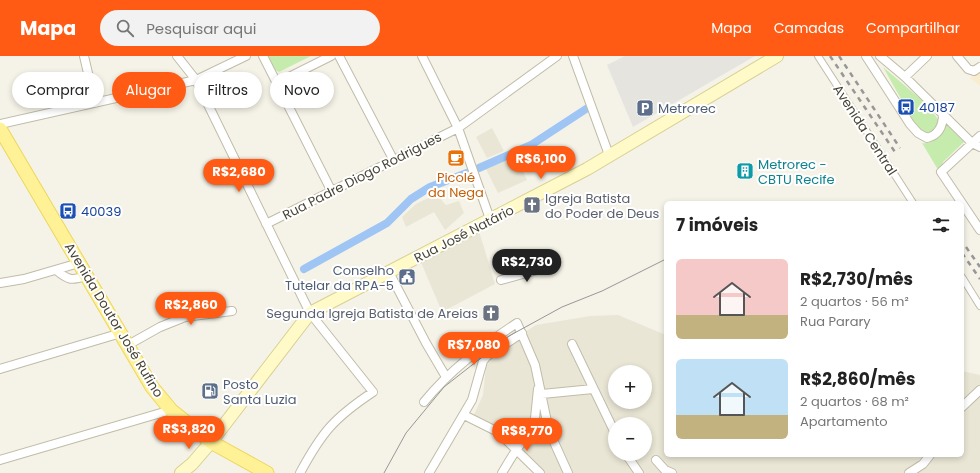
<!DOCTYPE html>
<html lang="pt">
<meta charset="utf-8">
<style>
:root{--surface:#fff;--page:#f2f2f2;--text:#222;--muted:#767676;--accent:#ff5b14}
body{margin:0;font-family:Poppins,sans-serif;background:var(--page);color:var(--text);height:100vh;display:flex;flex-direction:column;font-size:15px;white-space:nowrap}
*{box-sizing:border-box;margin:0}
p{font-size:13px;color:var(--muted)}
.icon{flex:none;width:22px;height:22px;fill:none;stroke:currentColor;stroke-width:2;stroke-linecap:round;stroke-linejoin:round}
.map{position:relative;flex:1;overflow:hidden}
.sheet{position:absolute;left:664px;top:145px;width:300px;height:256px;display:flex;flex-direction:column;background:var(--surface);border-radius:6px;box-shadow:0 2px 6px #0003}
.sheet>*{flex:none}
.hud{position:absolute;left:12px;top:16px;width:380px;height:36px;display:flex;gap:8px}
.controls{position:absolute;left:608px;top:309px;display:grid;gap:8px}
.controls a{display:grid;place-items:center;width:44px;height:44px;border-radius:50%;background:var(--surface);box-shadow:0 2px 6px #0003;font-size:20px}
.price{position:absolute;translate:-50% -34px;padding:0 9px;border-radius:14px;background:var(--accent);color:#fff;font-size:13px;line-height:26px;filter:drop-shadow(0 1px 2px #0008)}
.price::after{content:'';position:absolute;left:50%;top:24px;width:12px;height:9px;margin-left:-6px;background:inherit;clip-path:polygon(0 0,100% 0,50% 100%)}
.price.current{background:#222;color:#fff}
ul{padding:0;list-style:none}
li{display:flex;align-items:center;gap:12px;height:100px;padding:0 12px}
li span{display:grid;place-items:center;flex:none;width:112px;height:80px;border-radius:6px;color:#555}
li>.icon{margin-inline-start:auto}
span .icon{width:48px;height:48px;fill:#fffc;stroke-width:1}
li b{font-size:17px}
h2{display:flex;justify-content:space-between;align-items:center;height:48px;padding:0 12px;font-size:17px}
.tag{padding:0 14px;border-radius:18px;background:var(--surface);box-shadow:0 2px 6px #0003;font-size:14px;line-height:36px}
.tag.current{background:var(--accent);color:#fff}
header{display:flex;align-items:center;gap:24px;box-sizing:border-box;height:56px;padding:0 20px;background:var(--accent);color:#fff}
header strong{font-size:19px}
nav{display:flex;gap:22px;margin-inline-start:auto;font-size:14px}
.search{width:280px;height:36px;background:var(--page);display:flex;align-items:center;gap:10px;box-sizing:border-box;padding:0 14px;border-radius:22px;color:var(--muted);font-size:15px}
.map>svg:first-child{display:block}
.residential{fill:#e9e6d5;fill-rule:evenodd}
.commercial{fill:#f8edd1}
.green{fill:#c6ecad}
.parking{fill:#e6e4df}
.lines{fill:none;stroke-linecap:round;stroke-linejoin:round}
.canal{stroke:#9fc5f5;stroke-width:8}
.pedestrian-casing{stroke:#c1bca9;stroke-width:8}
.minor-casing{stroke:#c1bca9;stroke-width:10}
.secondary-casing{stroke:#d8d094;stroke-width:14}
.primary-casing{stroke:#ecd75e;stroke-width:15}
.pedestrian{stroke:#fff;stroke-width:6}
.minor{stroke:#fff;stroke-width:8}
.secondary{stroke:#fffac7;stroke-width:12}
.primary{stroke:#fff196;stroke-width:13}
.tram{stroke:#979797;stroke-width:1}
.rail{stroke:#979797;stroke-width:2.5;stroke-dasharray:5 5;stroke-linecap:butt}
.labels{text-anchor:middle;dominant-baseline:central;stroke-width:4;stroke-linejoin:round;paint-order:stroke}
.transit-label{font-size:13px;fill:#164399;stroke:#fff;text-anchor:start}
.service-label{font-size:13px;fill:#4e5e75;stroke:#fff;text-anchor:start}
.street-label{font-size:13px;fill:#484435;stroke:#fff}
.culture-label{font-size:13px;fill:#0d838f;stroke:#fff;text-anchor:start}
.food-label{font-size:13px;fill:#c56008;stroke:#fff}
.worship-label{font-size:13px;fill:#5b616d;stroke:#fff;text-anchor:start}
</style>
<header>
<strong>Mapa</strong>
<div class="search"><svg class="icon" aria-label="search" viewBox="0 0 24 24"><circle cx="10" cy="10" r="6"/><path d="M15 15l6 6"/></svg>Pesquisar aqui</div>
<nav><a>Mapa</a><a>Camadas</a><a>Compartilhar</a></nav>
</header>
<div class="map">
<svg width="980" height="417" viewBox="0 0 980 417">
<rect width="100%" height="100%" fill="#f5f3e7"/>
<path class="residential" d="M492,72l12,23 -17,7 -11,-21z
M516,100l11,24 -29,13 -12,-24z
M436,138l10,11 13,-4 5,12 -19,17 -11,-18 -28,15 -4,-10 14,-13z
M479,175l16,53 -53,28 -22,-52z
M618,259l48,20v120h296v-84l18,4v98h-436l-53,-44 -19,-10 11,-24 4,-38 49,-32 54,-9zM615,316h30v30h-30zM615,368h30v30h-30z"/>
<path class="commercial" d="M980,15v15l-10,-8z"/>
<path class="green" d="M267,0h44l-32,16 -4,-2z
M883,11l41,35 14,17 -1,8 -4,5 -8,1 -7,-4z
M947,69l17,17 -21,20 -1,7 -5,-1 -15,-25c12,2 18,-9 25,-18z"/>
<path class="parking" d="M625,0h130l-122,71 -26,-62z"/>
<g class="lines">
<path class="canal" d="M479,112l52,-23 55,-36
M304,213l83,-46 24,-24 19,-12 42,-16"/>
<g class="pedestrian-casing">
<path id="pedestrian" d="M818,0l95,147
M962,221l18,29"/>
</g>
<g class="minor-casing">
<path id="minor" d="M84,0l11,47
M177,0l19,24 114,233 63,79c-39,26 -51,40 -73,81
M263,0l68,134
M339,0l54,103
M422,0l36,72 32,91
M573,0l36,99
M866,0l44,68 8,9 9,5c12,-3 16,-12 16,-24
M880,0l25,21 67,66 8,4
M957,0l11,13 6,2 6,-4
M905,21l22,-21
M277,27l54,-27
M0,68l196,-44 50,-24
M980,80l-39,36 39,58
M266,168l192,-96 99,-72
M56,214c12,10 15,11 30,6
M389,216l37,71 20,34
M501,224l47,-13
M0,227l24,-4 55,-16
M572,288l43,89
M128,289l32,-18 25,-10 47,-6
M0,313l121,-36
M542,338l51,-5
M424,346c26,-32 58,-56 93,-79l18,42 14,66 19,42
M962,351l18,-17
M464,359l34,17 42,41
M534,372l4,-39
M626,398l13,19
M0,404l171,-50
M656,404l9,10 7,3
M429,417l43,-73 11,-39 4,-5 35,-23
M502,417c12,-20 23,-41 45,-51
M909,417l14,-9 7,-9"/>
</g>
<g class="secondary-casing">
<path id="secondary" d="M181,417l11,-9 19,-22 99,-129 277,-144 190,-113"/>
</g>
<g class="primary-casing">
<path id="primary" d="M0,73l152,258 19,23 40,32 56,31"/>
</g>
<use href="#pedestrian" class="pedestrian"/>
<use href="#minor" class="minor"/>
<use href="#secondary" class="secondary"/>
<use href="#primary" class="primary"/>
<path class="tram" d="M384,417l22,-40 38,-46 65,-51 53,-29 40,-16 64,-32"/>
<path class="rail" d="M830,0l65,96
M839,0l61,92
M966,191l14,20
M962,197l18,26"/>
</g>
<defs>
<g id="bus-square" transform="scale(0.9)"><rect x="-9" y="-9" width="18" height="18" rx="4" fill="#1a4fb4" stroke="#fff"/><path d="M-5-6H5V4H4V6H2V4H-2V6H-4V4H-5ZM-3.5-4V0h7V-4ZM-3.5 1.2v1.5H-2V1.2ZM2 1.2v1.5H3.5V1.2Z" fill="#fff"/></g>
<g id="parking-square" transform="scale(0.9)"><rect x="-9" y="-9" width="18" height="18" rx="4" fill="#5c6f8a" stroke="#fff"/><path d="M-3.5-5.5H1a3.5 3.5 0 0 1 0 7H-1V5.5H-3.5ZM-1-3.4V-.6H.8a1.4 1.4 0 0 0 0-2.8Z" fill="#fff"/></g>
<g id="cafe-square" transform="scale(0.9)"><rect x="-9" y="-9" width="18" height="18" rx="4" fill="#e8710a" stroke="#fff"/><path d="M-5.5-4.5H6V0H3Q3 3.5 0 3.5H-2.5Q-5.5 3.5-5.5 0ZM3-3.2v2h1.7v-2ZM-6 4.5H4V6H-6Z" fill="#fff"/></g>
<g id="building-square" transform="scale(0.9)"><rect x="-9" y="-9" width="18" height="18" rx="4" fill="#0f9aa8" stroke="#fff"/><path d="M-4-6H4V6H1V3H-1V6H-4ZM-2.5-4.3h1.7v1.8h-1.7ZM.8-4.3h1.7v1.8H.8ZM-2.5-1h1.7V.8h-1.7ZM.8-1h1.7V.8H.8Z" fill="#fff"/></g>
<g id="church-square" transform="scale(0.9)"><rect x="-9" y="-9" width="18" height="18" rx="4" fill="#6b7280" stroke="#fff"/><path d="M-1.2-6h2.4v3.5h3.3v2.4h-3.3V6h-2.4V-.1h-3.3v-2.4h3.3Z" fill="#fff"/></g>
<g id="civic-square" transform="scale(0.9)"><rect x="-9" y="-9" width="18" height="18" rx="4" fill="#5c6f8a" stroke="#fff"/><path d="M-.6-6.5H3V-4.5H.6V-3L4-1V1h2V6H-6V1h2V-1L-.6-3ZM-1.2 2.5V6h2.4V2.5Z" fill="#fff"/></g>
<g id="fuel-square" transform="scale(0.9)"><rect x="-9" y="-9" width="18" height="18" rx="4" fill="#5c6f8a" stroke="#fff"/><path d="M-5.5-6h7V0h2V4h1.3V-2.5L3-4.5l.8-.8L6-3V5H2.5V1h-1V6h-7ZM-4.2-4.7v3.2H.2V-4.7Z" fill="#fff"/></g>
</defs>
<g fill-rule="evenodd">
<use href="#bus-square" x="906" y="51"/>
<use href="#parking-square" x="645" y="52"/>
<use href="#cafe-square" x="456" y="102"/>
<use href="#building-square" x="745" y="115"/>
<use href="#church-square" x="532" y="149"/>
<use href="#bus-square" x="68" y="155"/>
<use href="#civic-square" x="407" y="221"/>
<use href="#church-square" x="491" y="257"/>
<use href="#fuel-square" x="210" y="335"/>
</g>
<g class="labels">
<g class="transit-label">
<text x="919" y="51">40187</text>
<text x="81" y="155">40039</text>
</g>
<g class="service-label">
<text x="658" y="52">Metrorec</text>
<text x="394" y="214" text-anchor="end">Conselho<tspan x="394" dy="15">Tutelar da RPA-5</tspan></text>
<text x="223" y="328">Posto<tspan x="223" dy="15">Santa Luzia</tspan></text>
</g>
<g class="street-label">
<text transform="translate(865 74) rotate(57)">Avenida Central</text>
<text transform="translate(362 120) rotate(-27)">Rua Padre Diogo Rodrigues</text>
<text transform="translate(464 178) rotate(-27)">Rua José Natário</text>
<text transform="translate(114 264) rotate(59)">Avenida Doutor José Rufino</text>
</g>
<g class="culture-label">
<text x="758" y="108">Metrorec -<tspan x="758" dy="15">CBTU Recife</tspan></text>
</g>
<g class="food-label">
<text x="456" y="121">Picolé<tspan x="456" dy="15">da Nega</tspan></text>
</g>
<g class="worship-label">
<text x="545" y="142">Igreja Batista<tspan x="545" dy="15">do Poder de Deus</tspan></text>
<text x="478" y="257" text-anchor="end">Segunda Igreja Batista de Areias</text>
</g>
</g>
</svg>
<div class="controls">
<a>+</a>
<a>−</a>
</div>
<b class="price" style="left:541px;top:124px">R$6,100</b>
<b class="price" style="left:239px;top:137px">R$2,680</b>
<b class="price current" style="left:527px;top:227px">R$2,730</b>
<b class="price" style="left:191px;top:270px">R$2,860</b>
<b class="price" style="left:474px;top:310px">R$7,080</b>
<b class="price" style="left:189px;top:394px">R$3,820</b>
<b class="price" style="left:527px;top:396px">R$8,770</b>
<div class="hud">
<a class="tag">Comprar</a>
<a class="tag current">Alugar</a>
<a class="tag">Filtros</a>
<a class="tag">Novo</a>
</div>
<section class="sheet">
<h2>7 imóveis<svg class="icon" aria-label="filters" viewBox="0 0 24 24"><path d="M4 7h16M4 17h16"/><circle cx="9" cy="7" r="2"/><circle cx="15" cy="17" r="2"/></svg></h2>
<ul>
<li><span style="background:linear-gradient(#f6c9c9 70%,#c2b280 0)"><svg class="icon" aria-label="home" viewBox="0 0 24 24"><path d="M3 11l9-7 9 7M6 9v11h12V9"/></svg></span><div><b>R$2,730/mês</b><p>2 quartos · 56 m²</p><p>Rua Parary</p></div></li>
<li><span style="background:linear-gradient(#bfe0f5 70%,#c2b280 0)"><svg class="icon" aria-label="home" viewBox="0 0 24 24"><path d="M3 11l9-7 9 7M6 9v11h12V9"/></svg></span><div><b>R$2,860/mês</b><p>2 quartos · 68 m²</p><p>Apartamento</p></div></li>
</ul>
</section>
</div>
